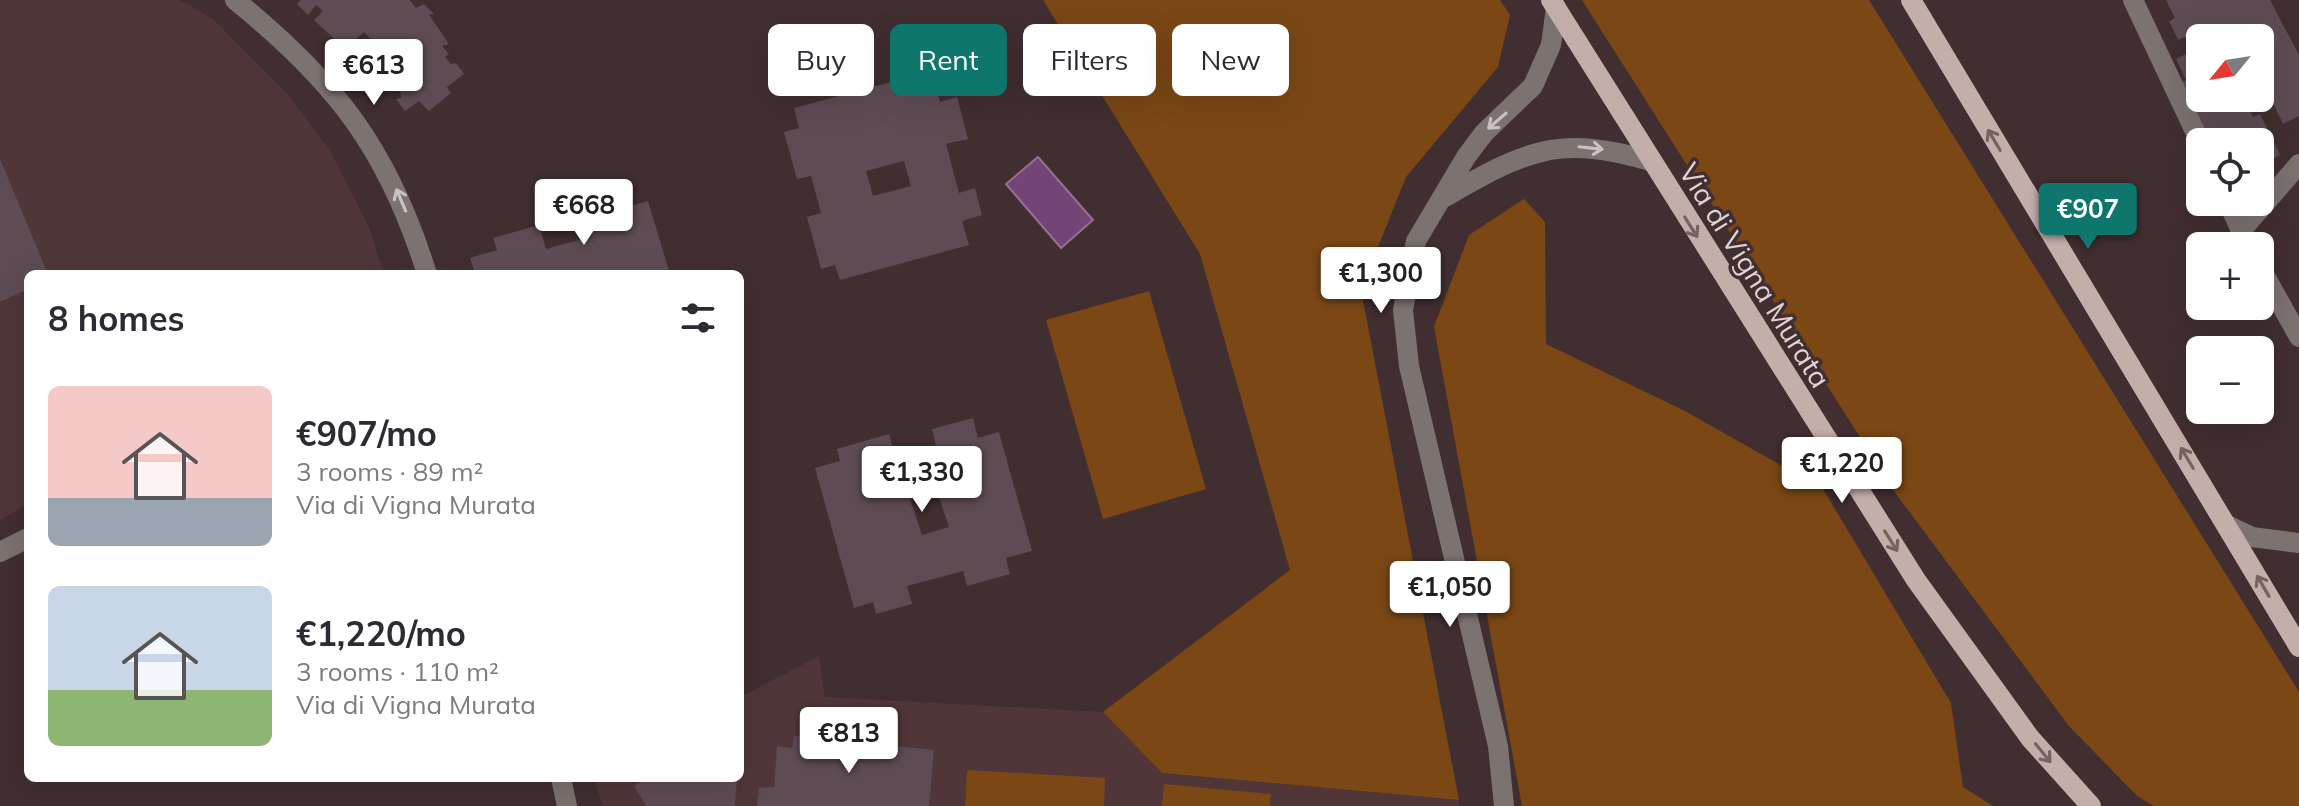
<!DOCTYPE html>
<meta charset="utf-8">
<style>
:root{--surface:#fff;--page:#f7f7f7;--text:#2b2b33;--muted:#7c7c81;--accent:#0f766e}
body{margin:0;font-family:Mulish,sans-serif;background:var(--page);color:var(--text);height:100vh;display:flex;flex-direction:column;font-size:30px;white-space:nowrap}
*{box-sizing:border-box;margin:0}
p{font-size:26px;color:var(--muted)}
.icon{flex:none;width:44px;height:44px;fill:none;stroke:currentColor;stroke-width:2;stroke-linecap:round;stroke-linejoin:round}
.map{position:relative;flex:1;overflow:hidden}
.side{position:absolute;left:24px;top:270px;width:720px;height:512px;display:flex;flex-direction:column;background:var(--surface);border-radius:12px;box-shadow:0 8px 32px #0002}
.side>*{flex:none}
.banner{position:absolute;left:768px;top:24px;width:760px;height:72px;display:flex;gap:16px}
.needle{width:52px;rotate:240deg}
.tools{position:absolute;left:2186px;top:24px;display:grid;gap:16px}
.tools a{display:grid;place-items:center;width:88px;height:88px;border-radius:12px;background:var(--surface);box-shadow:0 8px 32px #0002;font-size:40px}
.price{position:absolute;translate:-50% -68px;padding:0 18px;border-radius:8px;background:#fff;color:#222;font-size:26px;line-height:52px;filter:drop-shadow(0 2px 4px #0008)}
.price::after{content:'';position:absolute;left:50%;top:48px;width:24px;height:18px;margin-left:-12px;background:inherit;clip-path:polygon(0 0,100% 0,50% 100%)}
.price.active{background:var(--accent);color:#fff}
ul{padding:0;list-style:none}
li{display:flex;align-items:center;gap:24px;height:200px;padding:0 24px}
li span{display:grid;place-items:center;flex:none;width:224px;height:160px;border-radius:12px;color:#555}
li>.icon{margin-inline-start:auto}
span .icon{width:96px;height:96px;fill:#fffc;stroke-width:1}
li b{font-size:34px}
h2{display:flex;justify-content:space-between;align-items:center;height:96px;padding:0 24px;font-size:34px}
.pill{padding:0 28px;border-radius:12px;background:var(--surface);box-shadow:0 8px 32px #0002;font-size:28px;line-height:72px}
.pill.active{background:var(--accent);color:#fff}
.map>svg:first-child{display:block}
.built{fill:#503638}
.green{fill:#7a4715}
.water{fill:#734576;stroke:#947092;stroke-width:2}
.building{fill:#5e4c54;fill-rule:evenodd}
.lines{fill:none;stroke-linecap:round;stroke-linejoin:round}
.minor{stroke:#7c7270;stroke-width:20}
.major{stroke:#c3afaa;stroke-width:20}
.oneway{stroke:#ccc0c0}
.oneway2{stroke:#756261}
.labels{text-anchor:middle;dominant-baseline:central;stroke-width:7;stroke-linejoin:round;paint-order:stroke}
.street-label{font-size:28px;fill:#e0d3d4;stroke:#412e30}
</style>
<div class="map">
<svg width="2299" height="806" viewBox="0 0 2299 806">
<rect width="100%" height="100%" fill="#412e30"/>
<path class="built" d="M0,0h180l33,19 75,76 42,56 39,76 15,47h-356v230l-28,16z
M819,656l6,41 278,15 59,61 297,27v6h-856l-10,-28h147v-81z"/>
<path class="green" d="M1043,0h457l10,15 -12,52 -92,110 -45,113 98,510 -297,-27 -59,-61 187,-142 -90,-316z
M1582,0h287l430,692v114h-145l-17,-10 -68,-70 -173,-232z
M1524,199l21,23 1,122 139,67 138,78 128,214 12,84 30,19h-471l-88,-479 35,-92z
M1149,291l57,198 -103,30 -57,-199z
M967,770l138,8 -1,28h-139z
M1164,784l107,10 -1,12h-108z"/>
<path class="water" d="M1038,157l55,63 -32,28 -55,-64z"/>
<path class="building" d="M301,0h109l6,8 8,-4 10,10 -5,1 20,29 -7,2 7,8 -4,3 6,7 5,-1 8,11 -17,13 4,6 -22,18 -10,-10 -14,10 -9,-12 5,-1 -1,-9 -8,3 -2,-9 -8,5 -28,-33 20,-12 -10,-11 -19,17 -31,-29 9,-9 -7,-6 -8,10 -11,-11z
M2166,0h104l29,55v61l-16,8 -17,-35 -6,3v-54h-60v60h44l9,19 7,-3 20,41 -20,10v-23h-49l-34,-58 9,-4 -10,-21 16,-8 -7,-14 -7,3 -9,-19 6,-3z
M932,71l8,31 17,-5 11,42 -22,5 13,49 16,-5 7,27 -20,6 7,24 -129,35 -5,-15 -14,4 -14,-52 14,-4 -10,-37 -14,3 -13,-47 15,-4 -5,-20zM904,161l7,25 -38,10 -7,-25z
M0,159l48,115h-20v15l-28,13z
M648,201l22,73h-195l-5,-16 27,-8 -4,-12 46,-13 7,24 36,-10 -7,-22 51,-15 1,5z
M973,418l5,20 21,-6 33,119 -26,7 4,16 -43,12 -4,-15 -56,15 5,18 -36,10 -3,-12 -19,6 -39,-140 25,-7 -3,-12 52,-15 6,23 41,-11 -4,-17zM937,491l12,36 -27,8 -12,-36z
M794,736l140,14 -5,56h-172l2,-18 15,-1 3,-41 15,2z
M648,778h89l-2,28h-89l-12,-20z"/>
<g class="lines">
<path class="minor" d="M235,0c101,82 153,149 192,274
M2133,0l67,142
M1445,197c79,-46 114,-63 205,-36
M2228,202l20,44
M2240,232l59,-68
M2260,267l39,70
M2227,525l25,12 47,6
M0,552l28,-14
M561,778l6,28
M1504,806l-6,-60 -89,-380 -6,-56 13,-69 50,-84 18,-24 49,-47 18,-41 5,-38"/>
<path class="major" d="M1551,0l365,580 114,158 61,68
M1911,0l388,647"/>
</g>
<defs><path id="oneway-shaft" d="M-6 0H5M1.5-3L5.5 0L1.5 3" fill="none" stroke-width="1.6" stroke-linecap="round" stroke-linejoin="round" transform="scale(2)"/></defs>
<g class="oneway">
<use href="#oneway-shaft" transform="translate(1497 121) rotate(139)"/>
<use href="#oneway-shaft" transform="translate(1591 148) rotate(6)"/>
<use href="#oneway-shaft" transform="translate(401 200) rotate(-113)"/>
</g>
<g class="oneway2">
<use href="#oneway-shaft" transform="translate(1994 140) rotate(-121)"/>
<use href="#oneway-shaft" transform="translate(1691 227) rotate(58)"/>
<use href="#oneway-shaft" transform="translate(2187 458) rotate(-121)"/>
<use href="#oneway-shaft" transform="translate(1891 541) rotate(58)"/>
<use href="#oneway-shaft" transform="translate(2263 586) rotate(-120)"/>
<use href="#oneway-shaft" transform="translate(2043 753) rotate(51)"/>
</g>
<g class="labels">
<g class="street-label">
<text transform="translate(1755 275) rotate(58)">Via di Vigna Murata</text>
</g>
</g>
</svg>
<div class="tools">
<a><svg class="needle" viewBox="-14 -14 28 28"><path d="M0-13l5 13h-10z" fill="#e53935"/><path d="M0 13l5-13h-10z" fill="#7c7c81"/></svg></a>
<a><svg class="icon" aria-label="locate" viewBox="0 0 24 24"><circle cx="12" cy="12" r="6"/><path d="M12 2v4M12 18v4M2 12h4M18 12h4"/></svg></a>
<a>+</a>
<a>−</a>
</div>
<b class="price" style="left:374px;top:107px">€613</b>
<b class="price" style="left:584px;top:247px">€668</b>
<b class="price active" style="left:2088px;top:251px">€907</b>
<b class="price" style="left:1381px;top:315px">€1,300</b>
<b class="price" style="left:1842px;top:505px">€1,220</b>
<b class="price" style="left:922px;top:514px">€1,330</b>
<b class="price" style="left:1450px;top:629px">€1,050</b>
<b class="price" style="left:849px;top:775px">€813</b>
<div class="banner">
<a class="pill">Buy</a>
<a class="pill active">Rent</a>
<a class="pill">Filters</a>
<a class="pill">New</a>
</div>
<section class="side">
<h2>8 homes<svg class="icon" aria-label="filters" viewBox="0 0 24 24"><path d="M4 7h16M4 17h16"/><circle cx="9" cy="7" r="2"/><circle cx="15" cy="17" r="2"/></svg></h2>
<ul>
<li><span style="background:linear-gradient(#f6c9c9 70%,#9aa5b1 0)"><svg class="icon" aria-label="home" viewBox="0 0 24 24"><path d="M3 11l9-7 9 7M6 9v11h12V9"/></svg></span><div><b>€907/mo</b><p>3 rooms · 89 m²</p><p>Via di Vigna Murata</p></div></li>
<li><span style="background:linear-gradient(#c9d6e8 65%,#8fb573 0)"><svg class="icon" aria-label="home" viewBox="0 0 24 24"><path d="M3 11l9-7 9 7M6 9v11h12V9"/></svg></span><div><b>€1,220/mo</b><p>3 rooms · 110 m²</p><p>Via di Vigna Murata</p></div></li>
</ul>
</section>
</div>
